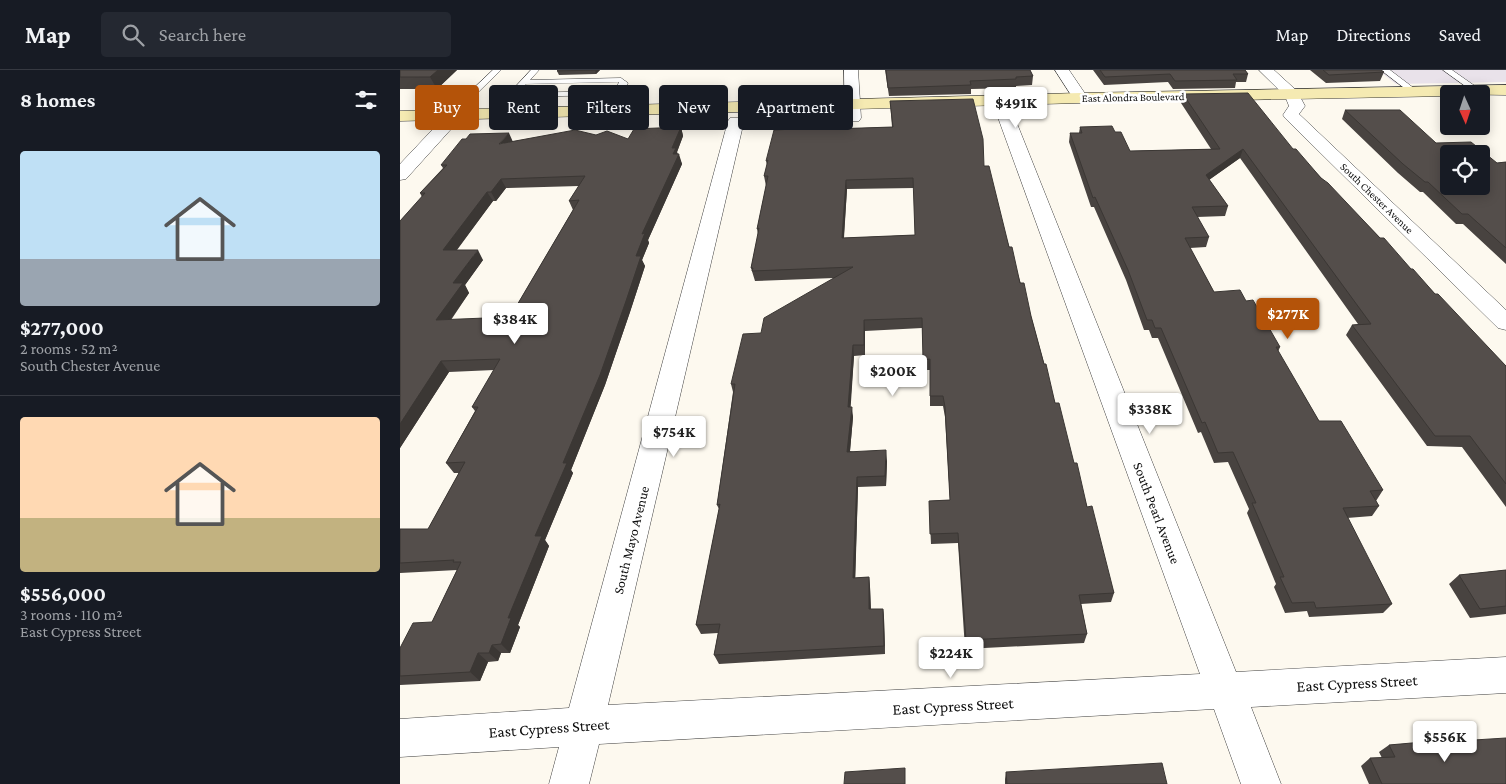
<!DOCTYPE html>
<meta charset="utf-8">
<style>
:root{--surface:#171b24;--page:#242831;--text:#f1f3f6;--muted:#9ea1a6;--line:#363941;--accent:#b45309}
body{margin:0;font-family:"Crimson Pro",serif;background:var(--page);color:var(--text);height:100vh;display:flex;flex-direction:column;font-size:19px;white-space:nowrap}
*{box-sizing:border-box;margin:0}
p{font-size:16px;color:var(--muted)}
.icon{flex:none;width:28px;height:28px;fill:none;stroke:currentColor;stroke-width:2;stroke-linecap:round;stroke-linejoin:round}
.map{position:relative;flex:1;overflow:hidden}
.details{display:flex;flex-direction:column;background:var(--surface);width:400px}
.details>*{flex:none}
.hud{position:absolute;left:15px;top:15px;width:475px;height:45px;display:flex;gap:10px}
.needle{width:32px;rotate:177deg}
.controls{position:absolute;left:1040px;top:15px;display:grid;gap:10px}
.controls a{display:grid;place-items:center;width:50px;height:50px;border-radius:5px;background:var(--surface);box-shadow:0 2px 12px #0003;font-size:25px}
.price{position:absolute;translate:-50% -42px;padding:0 11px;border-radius:5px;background:#fff;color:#222;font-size:16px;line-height:32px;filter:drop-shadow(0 1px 2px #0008)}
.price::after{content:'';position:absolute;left:50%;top:30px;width:15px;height:11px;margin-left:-8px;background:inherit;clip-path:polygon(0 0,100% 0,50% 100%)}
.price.current{background:var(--accent);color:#fff}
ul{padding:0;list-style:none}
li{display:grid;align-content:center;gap:10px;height:265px;padding:0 20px}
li+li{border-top:1px solid var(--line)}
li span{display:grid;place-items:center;height:155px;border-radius:5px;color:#555}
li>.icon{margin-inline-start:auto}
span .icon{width:90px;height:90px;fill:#fffc;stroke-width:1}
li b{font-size:21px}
h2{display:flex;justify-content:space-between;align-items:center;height:60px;padding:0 20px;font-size:21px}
.tag{padding:0 18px;border-radius:5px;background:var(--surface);box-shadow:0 2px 12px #0003;font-size:18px;line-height:45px}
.tag.current{background:var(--accent);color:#fff}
header{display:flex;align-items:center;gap:30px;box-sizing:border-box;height:70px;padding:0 25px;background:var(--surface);border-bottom:1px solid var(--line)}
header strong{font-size:24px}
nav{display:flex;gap:28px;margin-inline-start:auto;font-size:18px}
.search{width:350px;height:45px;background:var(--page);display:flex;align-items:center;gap:12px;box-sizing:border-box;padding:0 18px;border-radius:5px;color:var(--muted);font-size:19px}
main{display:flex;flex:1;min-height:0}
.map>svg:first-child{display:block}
.industrial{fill:#e9e2ea}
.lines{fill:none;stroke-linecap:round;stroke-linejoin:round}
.lane-casing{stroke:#404040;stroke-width:1}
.street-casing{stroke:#404040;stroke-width:1}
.secondary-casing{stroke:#2f2f2f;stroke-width:1}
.lane{fill:#fff;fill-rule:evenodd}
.street{fill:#fff;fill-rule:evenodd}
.secondary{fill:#f5eab2;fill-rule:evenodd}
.wall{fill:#484340;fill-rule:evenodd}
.shaded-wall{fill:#3b3734}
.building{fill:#544e4b;stroke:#3b3734;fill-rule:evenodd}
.labels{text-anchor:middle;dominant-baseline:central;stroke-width:5;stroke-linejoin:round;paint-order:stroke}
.far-street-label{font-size:11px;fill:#0d0d0d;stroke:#fff}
.street-label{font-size:14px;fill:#0d0d0d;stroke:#fff}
.near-street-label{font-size:16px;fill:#0d0d0d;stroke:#fff}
</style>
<header>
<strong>Map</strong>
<div class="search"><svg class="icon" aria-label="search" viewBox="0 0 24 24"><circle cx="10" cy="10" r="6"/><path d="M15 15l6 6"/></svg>Search here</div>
<nav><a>Map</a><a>Directions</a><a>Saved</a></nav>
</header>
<main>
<section class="details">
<h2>8 homes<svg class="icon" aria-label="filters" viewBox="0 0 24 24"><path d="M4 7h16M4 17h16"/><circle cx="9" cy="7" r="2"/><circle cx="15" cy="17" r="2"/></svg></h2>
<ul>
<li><span style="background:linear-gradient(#bfe0f5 70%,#9aa5b1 0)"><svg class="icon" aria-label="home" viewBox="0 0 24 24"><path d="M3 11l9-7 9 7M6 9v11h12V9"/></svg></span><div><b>$277,000</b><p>2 rooms · 52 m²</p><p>South Chester Avenue</p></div></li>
<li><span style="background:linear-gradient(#ffd9b3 65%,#c2b280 0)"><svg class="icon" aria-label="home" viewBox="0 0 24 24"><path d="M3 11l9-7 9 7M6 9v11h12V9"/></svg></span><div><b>$556,000</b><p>3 rooms · 110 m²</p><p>East Cypress Street</p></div></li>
</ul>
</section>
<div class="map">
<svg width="1106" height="714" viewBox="0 0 1106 714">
<rect width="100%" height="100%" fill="#fdf9ef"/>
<path class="industrial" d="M978,0h128v12l-110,2z"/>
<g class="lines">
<g class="lane-casing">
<path id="lane" d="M93,0h8l-35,34 -7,12h-6l-1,-2 8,-13z
M131,0h8l-9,10 91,-2 7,5 -6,10 -12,2 -96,2 -15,18h-6v-4zM219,12l-3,7 -6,2 -91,2 7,-9z
M981,0h9l29,22 -7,2z
M1043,0h9l30,21 -7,2z"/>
</g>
<g class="street-casing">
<path id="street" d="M444,0h14l3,48 -2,3h-12l-2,-3z
M655,0h14l19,28 -3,3h-10z
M859,0h15l23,21 8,15 -6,8 207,196v20l-8,-2 -213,-210 -2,-3 6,-9 -4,-10z
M600,26l5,2 3,3 228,571 270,-15v36l-255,14 30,77h-40l-27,-75 -615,35 -10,40h-40l10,-37 -159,10v-38l169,-11 159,-587 2,-3h12l2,3 -136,584 592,-31 -208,-573 3,-3z
M56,39l6,2 2,3 -2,3 -56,62 -6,1v-16l50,-53z"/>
</g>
<g class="secondary-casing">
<path id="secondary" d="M1106,15v10l-57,-1v2l-369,7 -680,18v-10l680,-18z"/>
</g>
<use href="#lane" class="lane"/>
<use href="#street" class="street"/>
<use href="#secondary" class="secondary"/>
</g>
<path class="wall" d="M0,0h57l-20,19h-37z
M158,0h42l-4,4 -37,1 -2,-4z
M485,0h145l3,6 -1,9 -16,1v2l-45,1v5l-82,2z
M693,0h152l3,4 -2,8h-10l-1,6 -62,1 -5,-7 -64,3z
M910,0h71l3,2 -4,9 -54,2z
M783,24l110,55 213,217v141l-44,-60 -35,-1 -81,-111 6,-10 6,-1 -118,-166 -31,22 19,26 -3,10 -28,1 12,20 -3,10 -16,1 24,44 32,9 34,46 -2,5 41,69 64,69 -7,11 3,5 -7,10 -25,2 45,86 -9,9 -74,4 -2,-6 -22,2 -11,-26 2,-3 -29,-71 2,-4 -21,-47 -14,1 -13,-31 -3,1 -40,-95h-6l-3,-8h-5l-18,-50 -32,-73h-3l-22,-65 1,-9h9l1,-6 35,5 15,19 81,-2 -30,-46z
M490,31l94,65 47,150 24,87 59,190 -3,9 -30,2 6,30 -3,9 -119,6 -7,-106 -27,1 -2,-43 21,-1 -5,-83 -2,-11h-13v-36h-6l-2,-42 -57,3v24l-11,1 -4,51 3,10 -3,34 37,10 -1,25 -28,1 -3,91 14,-1 1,10 1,22h12l1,9 1,36 -166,10 -5,-9 4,-22 -17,1 -5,-9 23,-116 -2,-4 16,-113 -2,-8 30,-51 73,-55 -79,3 -4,-13 7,-34 -1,-5 9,-43 -2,-10 3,-11 -1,-4 29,-32 37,-5v5l60,-2zM514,118l1,47 -71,3 3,-49z
M945,40l91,33 61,20 9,-1v102l-43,-40h-7l-33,-32h-3l-22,-19 -56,-54z
M281,57l2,9 -6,16 5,12 -34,76 1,3 -7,17 3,6 -15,46 -25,73 -34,85 2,3 -28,67 4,6 -31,79 2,2 -10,26h-9l-3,8 -10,1 -8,19 -80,4v-37l32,-26 25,-52 -57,3v-44h28l31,-56h-5l-8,-10 29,-52 -3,-4 22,-37 -45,2 -49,76v-227l22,-24 -2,-4 23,-25 -2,-3 72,-23 83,-7 32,4zM179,116l-10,15 4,9 -63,107 -59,3 18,-27 -4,-8 18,-25 -26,-10 36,-49h3l10,-13z
M1106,500v44l-36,4 -21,-34 10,-9z
M1058,671l48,43h-137l-8,-18 9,-8h12l-3,-6 10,-7z
M606,702l161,12h-162v-5z"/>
<path class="shaded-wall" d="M38,0h19l-20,19 -7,-12z
M195,0h5l-4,4z
M281,57l2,9 -6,16 1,4 1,-2 3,10 -34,76 1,3 -7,17 3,6 -15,46 -25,73 -34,85 2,3 -28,67 4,6 -31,79 2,2 -10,26 -9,-9 7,-26 27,-82 101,-280 6,-22 30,-86z
M109,63l4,9 -14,2z
M843,79l-3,9 -37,26 3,-9z
M101,109l5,9 -10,13 -5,-9z
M446,110l1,9 -4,59 -1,-10z
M87,122l6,9 -44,59 -6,-10z
M78,180l5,10 -18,25 4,8 -26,37 -7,-10 17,-37z
M464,250l1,11v24l-1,-10z
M453,275l1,11 -4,61 -2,-10z
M41,291l8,11 -49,76v-24z
M452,337l1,10 -4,45 -2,-10z
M486,380l1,11 -1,25 -1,-10z
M457,407l1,10 -3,101 -2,-10z
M469,507l1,10 1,31 -2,-9z
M483,539l1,9 1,36 -1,-8z
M92,575l9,8 -3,8 -9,-8z
M78,583l10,9 -8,19 -10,-9z"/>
<path class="building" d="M0,0h38l-8,7h-30z
M158,0h37l-38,1z
M486,0h144l3,6 -17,1v2l-46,2 1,4 -83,3z
M700,0h145l3,4h-15l4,6 -62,1 -5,-7 -65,3z
M923,0h58l3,2 -55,3z
M848,23l45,56h3l25,29 7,5 52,55h4l27,31h2l22,25h3l68,72v118l-36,-48h-35l-83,-111 19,-1 -128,-175 -37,26 22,31 -36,1 17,30 -24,1 29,54 26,-2 6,11 7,-1 27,47h-4l43,74h22l42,69 -13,1 9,15 -36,2 49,96 -76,4 -2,-6 -22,1 -12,-26h4l-32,-74h4l-23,-51 -15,1 -13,-31 -3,1 -41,-95h-6l-3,-8h-5l-19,-50 -33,-73 -2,1 -23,-65h12l-2,-6 32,-1 3,6h6l9,19 90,-2 -37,-55z
M573,29l10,40 1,27h5l20,81h3l8,36h4l7,33 13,48h2l9,39h4l15,60h3l10,44 5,-1 22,87 -35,2 8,39 -121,6 -8,-107 -28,1 -1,-33 21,-1 -5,-93 -2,-11h-13v-37l-7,1 -1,-42 -58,2v25h-11l-5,62h4l-5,45 39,-2 -1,26 -28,1 -4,101 16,-1v32h14l1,37 -170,9 6,-31 -24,1 24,-121 -3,1 18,-121h-4l12,-50 18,-1 3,-15 89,-51 -101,4 1,-3h-2l8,-40 -2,1 11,-53h-4l4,-16 -2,1 8,-31 21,-1 1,-4 36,-1 -1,5 62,-2 -3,-26zM513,108l2,57 -73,3 4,-58z
M945,40h55l36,33 35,-1 26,21 9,-1v86l-38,-34h-6l-34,-32h-3l-22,-18zM1049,84h32v32h-32z
M281,57l-9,21h4l-3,6h6l-37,80 3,-1 -9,23h5l-15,45 -26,74 -37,88h4l-32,73h7l-34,82h3l-10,26 -9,1 -3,8h-11l-8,19 -70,4v-28l13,-25 19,-1 29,-60h-8l1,-2 -54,3v-34h28l37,-67 -19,1 32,-56h-6l28,-48 -59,2 -41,63v-203l25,-28h-5l27,-28h-6l21,-26h4l4,-5 39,-1 -10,11 76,-14 21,5 11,-4 21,8 6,-10zM185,106l-16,25 10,-1 -69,117 -74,3 27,-37h-10l25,-33h-35l44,-58h4l10,-13z
M1106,500v36l-26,3 -21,-34z
M1106,668v46h-124l-12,-26 25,-1 -6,-12 68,-6 1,2z
M762,693l5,21h-160l-1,-12z
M505,698v16h-61l1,-12z"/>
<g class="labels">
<g class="far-street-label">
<text transform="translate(733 27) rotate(-1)">East Alondra Boulevard</text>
<text transform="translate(977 128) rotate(44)">South Chester Avenue</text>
</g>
<g class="street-label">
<text transform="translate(757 443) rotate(69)">South Pearl Avenue</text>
<text transform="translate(231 470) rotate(-76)">South Mayo Avenue</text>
</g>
<g class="near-street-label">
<text transform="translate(957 613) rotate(-3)">East Cypress Street</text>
<text transform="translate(553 636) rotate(-3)">East Cypress Street</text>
<text transform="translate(149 658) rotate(-4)">East Cypress Street</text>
</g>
</g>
</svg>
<div class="controls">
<a><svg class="needle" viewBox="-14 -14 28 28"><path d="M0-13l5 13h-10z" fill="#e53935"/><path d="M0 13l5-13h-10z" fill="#9ea1a6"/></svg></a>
<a><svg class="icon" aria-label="locate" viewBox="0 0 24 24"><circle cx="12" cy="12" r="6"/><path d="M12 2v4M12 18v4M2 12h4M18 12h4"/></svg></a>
</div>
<b class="price" style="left:616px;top:59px">$491K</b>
<b class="price current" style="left:888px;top:270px">$277K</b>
<b class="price" style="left:115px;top:275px">$384K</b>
<b class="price" style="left:493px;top:327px">$200K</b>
<b class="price" style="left:750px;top:365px">$338K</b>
<b class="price" style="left:274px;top:388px">$754K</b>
<b class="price" style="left:551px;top:609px">$224K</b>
<b class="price" style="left:1045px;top:693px">$556K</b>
<div class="hud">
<a class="tag current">Buy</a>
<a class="tag">Rent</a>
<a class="tag">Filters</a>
<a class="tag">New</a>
<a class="tag">Apartment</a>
</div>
</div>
</main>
